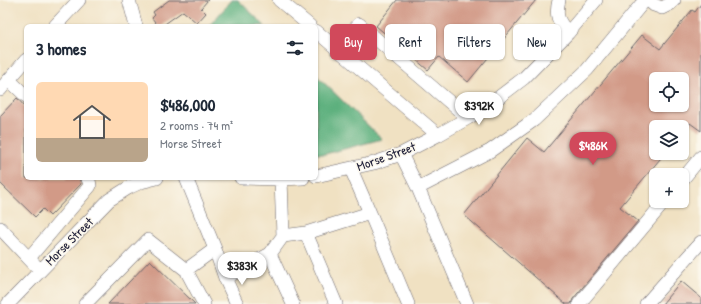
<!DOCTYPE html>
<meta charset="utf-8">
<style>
:root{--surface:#fff;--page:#f2f2f3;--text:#1f2937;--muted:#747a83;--line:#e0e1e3;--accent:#d1495b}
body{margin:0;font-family:"Patrick Hand",sans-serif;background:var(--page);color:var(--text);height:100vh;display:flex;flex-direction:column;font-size:15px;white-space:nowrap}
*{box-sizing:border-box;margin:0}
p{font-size:13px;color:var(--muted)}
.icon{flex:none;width:22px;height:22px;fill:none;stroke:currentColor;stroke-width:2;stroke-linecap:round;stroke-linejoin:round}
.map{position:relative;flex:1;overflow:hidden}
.panel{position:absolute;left:24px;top:24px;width:294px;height:156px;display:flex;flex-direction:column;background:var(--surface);border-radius:6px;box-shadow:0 1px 3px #0004}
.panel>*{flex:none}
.hud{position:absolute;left:330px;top:24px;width:311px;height:36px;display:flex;gap:8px}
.fabs{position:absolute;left:649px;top:72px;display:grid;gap:8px}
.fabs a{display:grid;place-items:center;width:40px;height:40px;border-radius:6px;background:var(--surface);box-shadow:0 1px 3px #0004;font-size:20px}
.price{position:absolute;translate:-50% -34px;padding:0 9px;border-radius:14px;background:#fff;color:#222;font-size:13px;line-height:26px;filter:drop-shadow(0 1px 2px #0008)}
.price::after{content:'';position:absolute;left:50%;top:24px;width:12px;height:9px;margin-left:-6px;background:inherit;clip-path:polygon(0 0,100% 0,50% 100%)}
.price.active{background:var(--accent);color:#fff}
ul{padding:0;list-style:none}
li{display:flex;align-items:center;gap:12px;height:100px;padding:0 12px}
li+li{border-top:1px solid var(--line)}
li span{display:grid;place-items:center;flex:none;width:112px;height:80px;border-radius:6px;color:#555}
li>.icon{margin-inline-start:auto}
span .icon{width:48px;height:48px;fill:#fffc;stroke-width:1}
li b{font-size:17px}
h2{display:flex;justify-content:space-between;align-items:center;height:48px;padding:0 12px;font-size:17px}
.tag{padding:0 14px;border-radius:6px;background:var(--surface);box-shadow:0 1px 3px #0004;font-size:14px;line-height:36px}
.tag.active{background:var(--accent);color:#fff}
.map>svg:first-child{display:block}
.forest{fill:#5db07e;stroke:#40695c}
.building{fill:#d29a87;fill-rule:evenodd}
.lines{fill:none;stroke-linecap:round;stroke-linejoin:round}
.minor-casing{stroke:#6a656a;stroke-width:14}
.minor{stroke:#fff;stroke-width:13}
.labels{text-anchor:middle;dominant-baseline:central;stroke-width:3;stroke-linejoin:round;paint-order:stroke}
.street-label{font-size:13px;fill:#22223b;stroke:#fbf7ec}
</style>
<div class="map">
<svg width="701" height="304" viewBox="0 0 701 304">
<rect width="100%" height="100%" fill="#fbf7ec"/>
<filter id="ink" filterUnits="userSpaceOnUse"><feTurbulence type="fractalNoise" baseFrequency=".025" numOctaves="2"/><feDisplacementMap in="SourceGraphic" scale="8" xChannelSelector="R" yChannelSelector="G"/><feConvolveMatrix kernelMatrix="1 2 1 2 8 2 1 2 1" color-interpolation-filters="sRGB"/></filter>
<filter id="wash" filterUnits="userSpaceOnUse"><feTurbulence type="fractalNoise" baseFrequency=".012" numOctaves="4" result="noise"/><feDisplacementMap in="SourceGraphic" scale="16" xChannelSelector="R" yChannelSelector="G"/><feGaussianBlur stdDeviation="0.9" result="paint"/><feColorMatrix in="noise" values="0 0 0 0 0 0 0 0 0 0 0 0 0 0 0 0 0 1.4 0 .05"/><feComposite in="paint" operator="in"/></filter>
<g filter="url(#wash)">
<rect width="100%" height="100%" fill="#f0e1c2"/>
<path class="forest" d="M232,0h6l27,26h-56z
M316,75l66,64 -57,15h-9z"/>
<g id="blocks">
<path class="building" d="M169,0h39l-7,8 5,5 -9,10 -14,-12 -21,15h-4l-6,-8 3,-3 -2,-3z
M397,0h139l-68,82 -29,-25 -11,13 -52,-44z
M701,4v127l-11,-8 -3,4h-31v26h9l-45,54 18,14 -65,78 -2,5h-5l-102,-89 63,-77 17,14 98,-117 18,14 32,-39 3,2zM656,79h26v26h-26z
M17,98l9,10v70h53l2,6 -31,32 -7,-7 -8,8 -35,-34v-67z
M150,260l45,44h-87z
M681,281l20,17v6h-39z"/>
</g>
</g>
<g filter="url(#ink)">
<use href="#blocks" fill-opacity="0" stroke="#6a656a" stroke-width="1"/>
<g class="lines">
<g class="minor-casing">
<path id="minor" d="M129,0l7,26
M279,0l31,26
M559,0c-4,16 -1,21 9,33
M648,0l6,5 8,3 8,-4 4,-4
M55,26l24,-26
M316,31l122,104
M336,49l23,-25 109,94
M9,80l17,16
M0,90l26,-30
M401,154l17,34 49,116
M316,176l58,-13 27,-9 37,-19 30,-17 22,-14 34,-26 44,-45 28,-33
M186,178l29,71 10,29 12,26
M241,178l40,1 22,-1
M682,180l19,-23
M418,188l72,-37 44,-31 53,-50 58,-70
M370,213l38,91
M0,228l35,37
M306,233l30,71
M283,236l23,-3 64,-20 -19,-44
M270,254l23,50
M29,258l61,-72 -1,-6 -2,-2
M186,270l18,34
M225,278l45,-24 13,-18 -2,-57
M8,304l101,-104 19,-12 13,-6 16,-4
M85,304l63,-64 38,30 29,-21
M579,304l86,-103
M646,304l55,-62"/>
</g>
<use href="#minor" class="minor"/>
</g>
</g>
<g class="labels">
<g class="street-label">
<text transform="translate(386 156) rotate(-20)">Morse Street</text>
<text transform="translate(69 241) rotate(-45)">Morse Street</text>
</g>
</g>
</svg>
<div class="fabs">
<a><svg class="icon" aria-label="locate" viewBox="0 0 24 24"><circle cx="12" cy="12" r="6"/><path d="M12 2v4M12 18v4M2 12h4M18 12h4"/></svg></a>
<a><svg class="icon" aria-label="layers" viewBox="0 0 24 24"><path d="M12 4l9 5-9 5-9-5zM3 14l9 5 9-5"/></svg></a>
<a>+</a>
</div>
<b class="price" style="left:479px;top:126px">$392K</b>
<b class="price active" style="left:593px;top:166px">$486K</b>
<b class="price" style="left:242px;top:286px">$383K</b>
<div class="hud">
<a class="tag active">Buy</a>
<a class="tag">Rent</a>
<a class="tag">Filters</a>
<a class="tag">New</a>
</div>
<section class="panel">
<h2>3 homes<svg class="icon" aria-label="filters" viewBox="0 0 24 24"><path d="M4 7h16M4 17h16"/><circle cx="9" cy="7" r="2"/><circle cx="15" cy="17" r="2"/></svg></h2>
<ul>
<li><span style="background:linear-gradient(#ffd9b3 70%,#b9a48a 0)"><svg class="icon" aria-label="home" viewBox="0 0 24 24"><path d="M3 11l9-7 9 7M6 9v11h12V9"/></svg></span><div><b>$486,000</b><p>2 rooms · 74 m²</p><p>Morse Street</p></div></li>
</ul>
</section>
</div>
